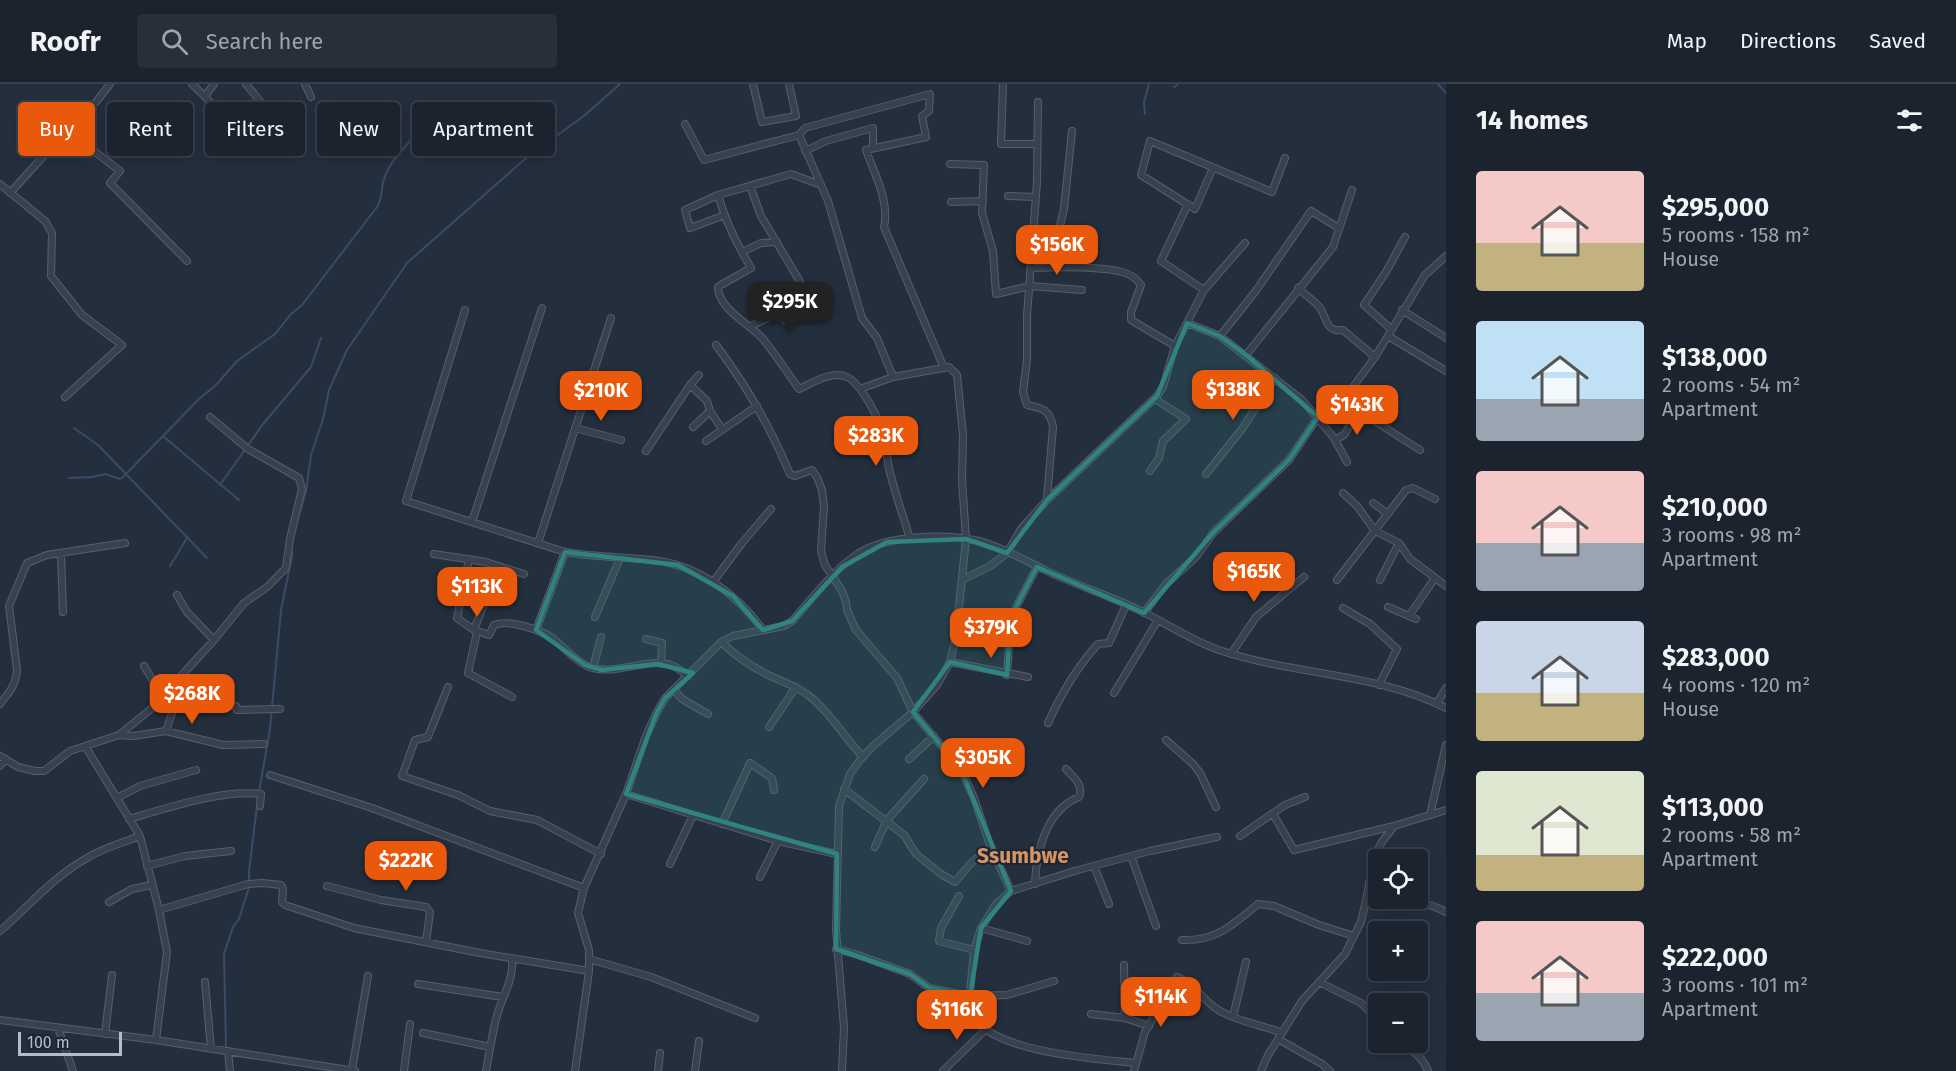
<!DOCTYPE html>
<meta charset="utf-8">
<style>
:root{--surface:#1b232e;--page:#282f3a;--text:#f1f3f6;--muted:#a0a4aa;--line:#39404a;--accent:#ea580c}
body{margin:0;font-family:"Fira Sans",sans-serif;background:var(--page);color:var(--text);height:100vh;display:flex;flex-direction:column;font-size:22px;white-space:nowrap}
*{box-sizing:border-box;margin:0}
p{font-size:20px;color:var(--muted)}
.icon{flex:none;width:33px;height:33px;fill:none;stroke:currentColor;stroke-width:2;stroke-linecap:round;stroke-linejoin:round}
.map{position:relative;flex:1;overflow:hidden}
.sheet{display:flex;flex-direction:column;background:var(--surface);width:510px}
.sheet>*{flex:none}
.guide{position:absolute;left:18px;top:18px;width:570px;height:54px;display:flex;gap:12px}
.controls{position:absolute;left:1368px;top:765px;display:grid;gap:12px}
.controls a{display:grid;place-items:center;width:60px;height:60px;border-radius:6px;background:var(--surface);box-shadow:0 3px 15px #0003,0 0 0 2px var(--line);font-size:30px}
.scale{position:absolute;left:18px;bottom:15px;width:104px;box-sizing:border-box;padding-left:6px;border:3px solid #b4bcc9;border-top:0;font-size:16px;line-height:21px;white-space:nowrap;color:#b4bcc9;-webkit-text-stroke:4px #1d2633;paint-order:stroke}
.price{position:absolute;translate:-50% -51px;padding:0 14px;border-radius:12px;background:var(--accent);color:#fff;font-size:20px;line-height:39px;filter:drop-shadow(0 2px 3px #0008)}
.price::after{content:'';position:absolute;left:50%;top:36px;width:18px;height:14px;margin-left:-9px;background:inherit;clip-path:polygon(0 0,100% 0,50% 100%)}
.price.current{background:#222;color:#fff}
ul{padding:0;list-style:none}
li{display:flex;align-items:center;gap:18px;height:150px;padding:0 30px}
li span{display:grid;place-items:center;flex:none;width:168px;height:120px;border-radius:6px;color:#555}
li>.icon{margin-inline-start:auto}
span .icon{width:72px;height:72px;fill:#fffc;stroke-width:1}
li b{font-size:26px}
h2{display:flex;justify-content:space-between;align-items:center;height:72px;padding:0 30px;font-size:26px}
.tag{padding:0 21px;border-radius:6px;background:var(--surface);box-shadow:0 3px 15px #0003,0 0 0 2px var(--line);font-size:21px;line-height:54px}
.tag.current{background:var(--accent);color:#fff}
header{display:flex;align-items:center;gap:36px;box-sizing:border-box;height:84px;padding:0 30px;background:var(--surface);border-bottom:2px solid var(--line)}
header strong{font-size:28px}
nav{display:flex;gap:33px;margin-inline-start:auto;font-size:21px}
.search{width:420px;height:54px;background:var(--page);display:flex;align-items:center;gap:15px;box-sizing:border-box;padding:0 21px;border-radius:6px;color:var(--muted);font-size:22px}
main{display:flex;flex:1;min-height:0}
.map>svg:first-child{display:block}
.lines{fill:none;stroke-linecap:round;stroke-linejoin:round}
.stream{stroke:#394c67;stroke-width:2}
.street-casing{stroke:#565f6c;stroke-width:8}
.street{stroke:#38414e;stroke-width:6}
.marked{fill:#308480;fill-opacity:0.2;stroke:#308480;stroke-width:4.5;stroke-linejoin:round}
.labels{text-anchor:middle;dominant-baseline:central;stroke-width:4.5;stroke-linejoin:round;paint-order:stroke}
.quarter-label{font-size:21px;font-weight:bold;fill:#d59563;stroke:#1d2633}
</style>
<header>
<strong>Roofr</strong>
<div class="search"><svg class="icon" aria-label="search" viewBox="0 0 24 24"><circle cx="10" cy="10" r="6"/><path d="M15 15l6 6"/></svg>Search here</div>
<nav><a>Map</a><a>Directions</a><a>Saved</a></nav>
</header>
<main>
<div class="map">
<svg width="1446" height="987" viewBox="0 0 1446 987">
<rect width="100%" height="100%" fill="#242f3e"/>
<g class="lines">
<path class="stream" d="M1438,0l8,9
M1174,3l4,-3
M1145,30l-1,-12 5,-18
M74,344l24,17 109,113
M163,352l76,64
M69,394l24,-1 12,-3 15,5 3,-2 76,-78 17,-14 21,-24 38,-27 16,-20 11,-9 75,-98c7,-13 3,-17 7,-28 5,-17 22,-33 34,-47
M220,401l43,-61 48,-57 10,-29
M296,441l10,-34 5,-36 12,-36 6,-29 18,-40 60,-87 118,-104 60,-44 35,-31
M170,482l17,-28
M259,708l11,-63 11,-119 11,-54v-14
M249,797v-10l8,-65
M226,963l-2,-93 9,-27 6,-8 10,-32"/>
<g class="street-casing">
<path id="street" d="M192,0l41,41
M246,0l22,27
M305,0l6,13
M753,0l9,38 34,-6 -7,-32
M1003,0l-2,60h36
M205,12l9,-12
M96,18l14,-18
M1038,18l-1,80 -10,134v44l-4,32 4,13c16,3 23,5 26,22l-6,72
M685,40l19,36 95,-25 6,-7 125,-34 -1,17 -7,5 4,21 -60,13c8,23 24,52 18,77l60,141
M799,51l29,66 34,117 15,20 16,39
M805,67l21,-10 47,-13v20
M950,80l34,1 -2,48 11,38 3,43 34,-8 52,4
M1213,84l-18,41 -54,-34 9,-34 122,51 13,-34
M0,100l45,37 7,12 -1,43 31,39 40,30 -57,52
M10,109l48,-53 10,-7 5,2 47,36 -10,12 77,78
M718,111c9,30 18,47 33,73l-30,17 -3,2c0,22 33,38 45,52 13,16 24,33 36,50 13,-6 33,-19 48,-12 15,7 35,47 38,63 2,12 2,24 6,36 5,21 13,42 19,63
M1008,112l28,1
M951,118l32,-1
M1188,120l-27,57 43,29
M725,131l-35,13 -5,-18 33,-15 73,-21 30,11
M742,168l19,-9 16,-1
M1059,183l-1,-33 6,-25 8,-78
M1031,184c25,-1 68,-2 91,4 8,2 15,7 19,13l-10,27v8l44,26
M1298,204c7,7 17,13 22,20 7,10 6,25 23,22l32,27
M465,226l-59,191 159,51
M1402,226l44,28
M1187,239l33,13 82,64 32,38 13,24
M749,243l31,-15 5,9 28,-9 -14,-32 -38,-64 -11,-30
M1391,245l-27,-24 22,-33 19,-35
M1220,252l35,-44 56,-81 28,17
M1388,252l58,35
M716,261c30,40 55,83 74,129l5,2 17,-6 5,7 5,13 2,16 -3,45 4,14 17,26 4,11 1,8 9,20 41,48 16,34 48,57 13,29 17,50 20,43
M1246,271l87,-108 19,-57
M690,301l17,16 3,10 -17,16
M710,327l12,18
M1315,330l30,-16 30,-41 50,-82 21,-19
M575,344l46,12
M1335,356l9,-5 15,-24 61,39
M706,357l51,-35
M646,367l44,-66 9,-10
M1150,387l9,-13 4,-17 23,-22 -31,-20
M1206,390l36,-45 33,-51
M1343,409l14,13 18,25 24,12 11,16 36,27
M1373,419l15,11
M472,438l70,-214
M538,459l73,-225
M61,469l2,59
M434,470l52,8 38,12
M469,475l-12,59 17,12 15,5 5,-10c14,-6 43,4 57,12 12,9 22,22 36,29 26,11 54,-7 81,-2 8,2 14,7 20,12
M962,496l28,-14 17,-13 14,-24 26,-29 110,-104 6,-9 12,-41 29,-56 41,-47
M1337,496l69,-90 7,-2 22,11
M1380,496l19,-37
M713,498l29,-39 29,-34
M177,511l10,17 27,28
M1388,523l28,12
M1343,524l27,16 27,25 -18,36
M1144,529l22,-29 30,-27 17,-24 76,-73 29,-43
M1409,532l26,-38
M595,533l25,-59
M474,546l11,-29
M536,546l29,-78c29,5 58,5 88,8 45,5 84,34 110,70
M477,548l-9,41 44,24
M646,555l16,4 -1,21
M721,558c16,15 33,27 54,36 11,5 22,9 33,17 22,17 36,42 55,62
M1231,570l25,-37 48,-40
M950,578l78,15
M144,582l19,31
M593,584l8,-31
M1007,591l4,-58 26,-50
M448,603l-20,50 -13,3 -13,36 56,19 32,16 47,9 64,34
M674,606l8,9 26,15
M1114,609l44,-73
M1437,619l9,-15
M0,620c9,-11 16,-19 17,-34l-8,-64 18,-43 20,-8 78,-12
M1048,639c13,-29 28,-55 50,-79l11,-1 17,-38
M769,643l27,-40
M166,647l10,-30 60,5 1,4 43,-1
M119,651l14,1 33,-5 57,14 41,-1
M1166,656l27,24 7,9 16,34
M85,662l55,90 19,74 8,42 -11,88
M0,672l18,11 17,4h9l26,-20 49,-16 32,-26 63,-69 30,-37 23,-16 19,-19 4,-29 12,-50 -3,-11 -51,-29 -38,-32
M909,675l25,-23
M0,682l6,-7
M270,691l102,33 212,80
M844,705l60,46 12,19 25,20 14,8 17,-20 19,-14
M626,710l152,47 59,13
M117,714l23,-12 56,-16
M1273,730l21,36 100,-24
M1430,731l16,-70
M129,735c38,-11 94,-30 132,-25l-1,12
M722,740l28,-61 22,15 2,12
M1240,752l45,-31 20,-8
M875,763l12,-27 37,-41
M1131,772l25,70
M670,780l23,-49
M147,782l38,-10 46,-5
M1094,782l15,38
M760,793l18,-36
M1035,800c1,-32 11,-74 44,-87 5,-12 -5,-19 -13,-28
M327,802l54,14 45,7 4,5 -4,30
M959,812l-18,32 -2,13 35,9
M1367,812l11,1
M1394,814c18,2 36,5 52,14
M109,818l23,-13 20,-4
M159,826l89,-26 14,-1 19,2 2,4 -1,13 3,3 69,23 126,25 109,18
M981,844l46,13
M0,847c29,-25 53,-54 87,-73 16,-10 35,-15 53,-22
M1182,856c36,1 50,-15 76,-36l16,2 45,19 35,11
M836,865l22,6 52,19 19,14 41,8 37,-1 47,-14
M589,875l62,18 104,41
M1124,881l1,53
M205,898l6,67
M1319,898l42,21 17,17
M418,900l85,13
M1091,930l34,4 24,8
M1233,933l13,-55
M0,936l156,20 199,31
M58,944l15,43
M423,949l67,14
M105,950l7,-59
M1278,955l44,25 8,7
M1398,958c14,9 24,13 30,29
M228,967l2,20
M1136,979c-37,-4 -164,-11 -167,-59l5,-54 7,-22 15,-24 15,-13 67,-21 72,-19 67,-14
M352,986l16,-94
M404,987l6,-47
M486,987c3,-17 6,-35 10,-52 5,-21 18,-38 16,-60
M575,987l14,-100v-21l-11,-37 6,-25 42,-94 20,-58 10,-22 9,-16 56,-56 12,-6 51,-10 8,-5c21,-23 41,-51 67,-68 29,-18 87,-20 120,-12 23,6 45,19 66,29 33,16 68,27 100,43 26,13 49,29 77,38 73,24 155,22 224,57
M658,987l2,-18
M695,987l4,-30
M842,987l2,-43 -8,-98 3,-124 11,-32 10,-14 13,-14 40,-34 24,-27 13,-23 6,-26 10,-97 -4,-59 1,-45 -6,-60 -8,-8 -56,10 -33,12
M943,987l44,-43
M1134,987l11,-39 32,-55c16,6 24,20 37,30 19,14 46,17 68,26
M1261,987l7,-16 34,-54 43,-47 16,-32 6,-26 6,-38 9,-16 12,-16 52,-16"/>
</g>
<use href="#street" class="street"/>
</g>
<path class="marked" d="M1187,239l33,13 26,19 72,62 -29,43 -76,73 -69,80 -107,-46 -26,50 -4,58 -57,-13 -37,50 48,57 50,122 -30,37 -11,68 -41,-8 -19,-14 -74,-25 1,-95 -211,-60 30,-80 9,-16 28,-25 -35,-9 -56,6 -17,-5 -49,-35 29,-78 113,13 55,31 30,34 29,-9 50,-54 45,-25 79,-3 41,14 40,-53 110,-104z"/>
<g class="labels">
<g class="quarter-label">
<text x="1023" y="772">Ssumbwe</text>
</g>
</g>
</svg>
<div class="controls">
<a><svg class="icon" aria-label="locate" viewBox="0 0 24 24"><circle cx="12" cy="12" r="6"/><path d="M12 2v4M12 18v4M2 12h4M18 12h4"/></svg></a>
<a>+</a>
<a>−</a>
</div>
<div class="scale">100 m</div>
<b class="price" style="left:1057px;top:192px">$156K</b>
<b class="price current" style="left:790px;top:249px">$295K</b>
<b class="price" style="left:1233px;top:337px">$138K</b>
<b class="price" style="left:601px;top:338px">$210K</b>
<b class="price" style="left:1357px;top:352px">$143K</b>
<b class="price" style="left:876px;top:383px">$283K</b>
<b class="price" style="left:1254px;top:519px">$165K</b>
<b class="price" style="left:477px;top:534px">$113K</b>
<b class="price" style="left:991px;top:575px">$379K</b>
<b class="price" style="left:192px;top:641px">$268K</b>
<b class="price" style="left:983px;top:705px">$305K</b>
<b class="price" style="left:406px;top:808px">$222K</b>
<b class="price" style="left:1161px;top:944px">$114K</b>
<b class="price" style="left:957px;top:957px">$116K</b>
<div class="guide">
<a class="tag current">Buy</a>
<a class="tag">Rent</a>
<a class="tag">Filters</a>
<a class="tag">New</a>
<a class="tag">Apartment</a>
</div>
</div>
<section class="sheet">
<h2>14 homes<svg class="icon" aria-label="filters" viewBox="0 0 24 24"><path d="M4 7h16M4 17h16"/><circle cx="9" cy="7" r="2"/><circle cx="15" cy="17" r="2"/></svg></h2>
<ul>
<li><span style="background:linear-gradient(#f6c9c9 60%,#c2b280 0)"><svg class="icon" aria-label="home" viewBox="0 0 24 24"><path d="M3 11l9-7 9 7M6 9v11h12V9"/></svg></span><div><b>$295,000</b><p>5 rooms · 158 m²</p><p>House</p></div></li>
<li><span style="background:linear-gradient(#bfe0f5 65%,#9aa5b1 0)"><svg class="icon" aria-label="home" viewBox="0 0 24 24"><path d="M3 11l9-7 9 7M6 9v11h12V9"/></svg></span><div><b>$138,000</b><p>2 rooms · 54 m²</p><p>Apartment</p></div></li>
<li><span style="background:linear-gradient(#f6c9c9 60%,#9aa5b1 0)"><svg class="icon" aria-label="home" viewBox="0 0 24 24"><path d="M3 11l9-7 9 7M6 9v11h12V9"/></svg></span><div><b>$210,000</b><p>3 rooms · 98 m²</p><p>Apartment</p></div></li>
<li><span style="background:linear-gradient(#c9d6e8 60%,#c2b280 0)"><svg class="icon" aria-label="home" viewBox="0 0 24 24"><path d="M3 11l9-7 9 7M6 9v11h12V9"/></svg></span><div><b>$283,000</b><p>4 rooms · 120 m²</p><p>House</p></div></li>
<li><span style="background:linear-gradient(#dfe7d0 70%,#c2b280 0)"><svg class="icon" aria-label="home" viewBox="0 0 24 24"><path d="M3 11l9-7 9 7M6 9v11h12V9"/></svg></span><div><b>$113,000</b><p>2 rooms · 58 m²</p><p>Apartment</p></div></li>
<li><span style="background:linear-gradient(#f6c9c9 60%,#9aa5b1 0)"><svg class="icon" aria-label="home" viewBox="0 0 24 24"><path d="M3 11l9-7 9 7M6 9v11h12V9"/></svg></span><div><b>$222,000</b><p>3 rooms · 101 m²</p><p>Apartment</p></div></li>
</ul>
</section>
</main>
